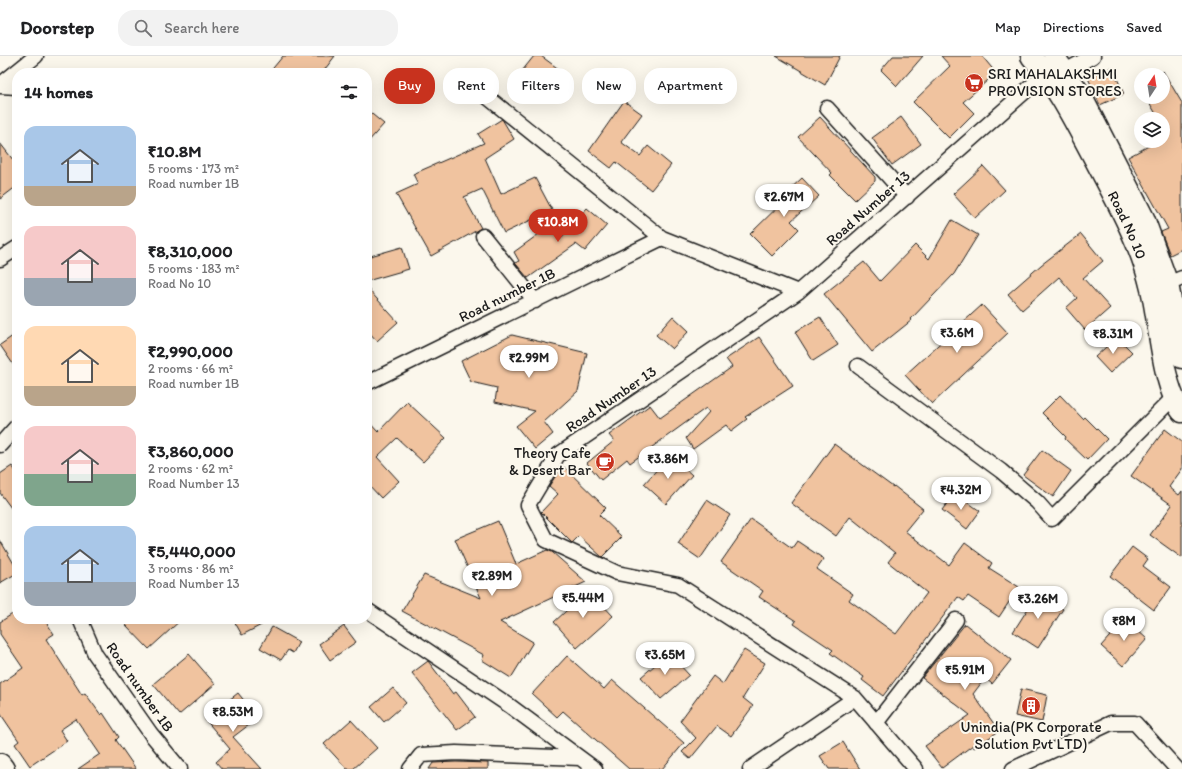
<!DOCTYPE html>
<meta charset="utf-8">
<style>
:root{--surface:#fff;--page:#f2f2f2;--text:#202124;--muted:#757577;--line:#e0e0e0;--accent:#c8321e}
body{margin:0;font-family:Itim,sans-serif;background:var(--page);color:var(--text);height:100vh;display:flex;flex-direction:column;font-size:15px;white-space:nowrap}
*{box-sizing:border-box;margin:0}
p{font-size:13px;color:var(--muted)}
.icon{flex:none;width:22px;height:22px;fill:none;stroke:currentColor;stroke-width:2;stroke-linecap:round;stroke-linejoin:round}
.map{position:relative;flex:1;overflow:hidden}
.drawer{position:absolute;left:12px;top:12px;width:360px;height:556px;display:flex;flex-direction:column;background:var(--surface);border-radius:16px;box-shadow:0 4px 16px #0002}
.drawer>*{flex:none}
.banner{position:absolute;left:384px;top:12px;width:380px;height:36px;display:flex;gap:8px}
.needle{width:26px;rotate:12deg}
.fabs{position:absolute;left:1134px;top:12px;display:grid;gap:8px}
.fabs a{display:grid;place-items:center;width:36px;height:36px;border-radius:50%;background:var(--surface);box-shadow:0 4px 16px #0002;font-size:20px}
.price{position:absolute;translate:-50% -34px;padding:0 9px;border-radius:14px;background:#fff;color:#222;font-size:13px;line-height:26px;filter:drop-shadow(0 1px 2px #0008)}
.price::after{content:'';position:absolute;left:50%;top:24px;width:12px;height:9px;margin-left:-6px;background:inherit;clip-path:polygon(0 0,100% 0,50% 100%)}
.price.current{background:var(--accent);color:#fff}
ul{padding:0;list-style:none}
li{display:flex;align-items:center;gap:12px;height:100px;padding:0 12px}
li span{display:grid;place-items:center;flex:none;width:112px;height:80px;border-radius:12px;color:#555}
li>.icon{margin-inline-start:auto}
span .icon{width:48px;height:48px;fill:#fffc;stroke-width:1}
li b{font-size:17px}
h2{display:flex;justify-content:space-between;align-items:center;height:48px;padding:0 12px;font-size:17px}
.pill{padding:0 14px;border-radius:16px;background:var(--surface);box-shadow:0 4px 16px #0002;font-size:14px;line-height:36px}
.pill.current{background:var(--accent);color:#fff}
header{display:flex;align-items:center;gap:24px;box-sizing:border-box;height:56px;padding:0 20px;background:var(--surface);border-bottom:1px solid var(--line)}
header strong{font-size:19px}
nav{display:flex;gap:22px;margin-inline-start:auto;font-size:14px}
.search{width:280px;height:36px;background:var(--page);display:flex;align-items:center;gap:10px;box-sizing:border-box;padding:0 14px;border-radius:16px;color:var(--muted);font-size:15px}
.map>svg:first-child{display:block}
.building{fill:#f0c39f;stroke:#1c1c1c}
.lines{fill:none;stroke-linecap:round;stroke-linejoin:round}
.street-casing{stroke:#1c1c1c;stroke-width:17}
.secondary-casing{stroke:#1c1c1c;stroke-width:23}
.primary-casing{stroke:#1c1c1c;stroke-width:25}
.street{stroke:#fbf7ec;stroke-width:14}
.secondary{stroke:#fbf7ec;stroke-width:20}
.primary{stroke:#fbf7ec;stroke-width:22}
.labels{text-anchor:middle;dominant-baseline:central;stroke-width:4;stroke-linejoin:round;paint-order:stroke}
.poi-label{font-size:15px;fill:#1c1c1c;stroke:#fbf7ec;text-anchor:start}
.street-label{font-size:15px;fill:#1c1c1c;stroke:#fbf7ec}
</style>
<header>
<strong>Doorstep</strong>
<div class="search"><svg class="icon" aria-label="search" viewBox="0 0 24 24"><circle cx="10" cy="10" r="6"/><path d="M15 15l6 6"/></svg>Search here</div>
<nav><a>Map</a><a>Directions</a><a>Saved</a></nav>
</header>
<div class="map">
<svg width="1182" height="713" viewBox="0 0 1182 713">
<rect width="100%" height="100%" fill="#fbf7ec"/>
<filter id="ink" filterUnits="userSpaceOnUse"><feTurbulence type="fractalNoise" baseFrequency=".025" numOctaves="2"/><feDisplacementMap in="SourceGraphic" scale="8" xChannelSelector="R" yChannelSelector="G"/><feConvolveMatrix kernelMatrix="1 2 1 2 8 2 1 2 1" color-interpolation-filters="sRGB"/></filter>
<g filter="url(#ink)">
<path class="building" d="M283,0h52l-13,17h-53z
M534,0h7l19,14 -22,29 -24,-18z
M776,0h64l-15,29z
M893,0h30l-26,30 -16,-16z
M941,0h41l14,17 -33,29 11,11 -25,25 -36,-36 37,-36z
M1112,11l12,27 -24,11 -12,-27z
M1163,15l19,32v146l-12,6 -9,-23 7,-3 -40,-72 30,-16h5v-22h-4l-13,-22h17z
M624,45l18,13 -21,28 19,14 8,-10 23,19 -20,25 -35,-28 -5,6 -22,-17z
M367,54l17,14 -17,19z
M820,61l55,60v4l-20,19 -25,-25 2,-2 -34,-36z
M901,61l20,27 -29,21 -20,-27z
M502,63l12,20 -29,19 16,36 34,-16 17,32 -48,23 -22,-44 -18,8 17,31 -50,28 -35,-62 22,-10 -5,-10 71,-31 -6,-9z
M0,87l17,22v21l-17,13z
M983,110l22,24 -30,28 -22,-24z
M802,122l17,18 -28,25 8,8 -27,27 -22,-22 40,-39 -3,-3z
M587,152l20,17 -22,26 -9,-7 -48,34 -13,-15 4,-2 -5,-9 36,-26 10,13z
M952,164l26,15 -24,39 -43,45 1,1 -40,32 -48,-58 40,-32 16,19 35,-36 14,14z
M1081,178l22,27 -20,17 27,30 -25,22 -19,-22 11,-10 -18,-21 -37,33 -14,-16 33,-29z
M402,191l7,22 -42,12v-24z
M367,232l31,34 -21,19 -10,-11z
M982,249l26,28 -76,71 -27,-29z
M673,260l16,15 -17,18 -16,-14z
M820,261l18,28 -25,16 -18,-29z
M17,277v37l-17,-25z
M512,279l75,18 -9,38 -34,31 9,12 -18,15 -19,-23 19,-15 -40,-9 2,-14 -26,-6 -10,-21z
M759,281l34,49 -48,31 2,2 -16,12 -5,-6 -33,24 -7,-11 23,-26 -3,-4 -76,55 -3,-4 -26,21 -14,-17 27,-22 -5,-6 41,-30 10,13 72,-51 -6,-8z
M1117,281l15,15 -22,21 -15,-16z
M1060,339l23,24 2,-2 22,22 -20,21 -22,-21 1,-2 -24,-24z
M407,346l39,36 -23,24 -26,-24 -20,19 22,24 -18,17 -14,-15v-63l11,12z
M1165,373l17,13v27l-13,18 10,8 3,-4v67l-32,-23 22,-30 -41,-29z
M834,388l59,43 1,-1 29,23 -18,22 44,34 16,-22 27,20 -3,5 30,19 -20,30 -31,-21 -4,5 -6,-4 -75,99 -21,-16 2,-3 -34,-24 3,-3 -39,-26 2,-3 -37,-24 4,-6 -42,-29 30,-43 41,29 5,-7 27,18 -7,10 36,25 -4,6 47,34 31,-41 -39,-31 7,-9 -45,-36 -14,19 -45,-33z
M1042,394l29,21 -18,26 -30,-22z
M670,399l22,20 -26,29 -22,-20z
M12,410l5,7v43l-17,-23v-19z
M564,411l42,41 -7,7 23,22 -20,20 -23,-21 -7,7 -31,-31 17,-18 -9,-8 6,-9z
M955,437l25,18 -13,18 -25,-19z
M707,444l23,15 -30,44 -22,-15z
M498,465l18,43 31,-14 5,2 34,30 -86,40 33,20 -22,36 -29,-18 2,-5 -82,-44 22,-36 57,23 -26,-59z
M0,484l17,29v4l-17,10z
M1132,491l16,12 -5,7 28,21 -17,23 -44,-34z
M589,534l24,26 -36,32 -23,-26z
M1038,537l25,16 -25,39 -25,-16z
M17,555v8h27l10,15 -8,5 36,56 3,-2 16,22 2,-2 16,24 -3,3 20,29h-58l22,-15 -24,-35 -16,11 7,11 -37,25 -15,-22 4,-3 -19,-28v-29l23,-16 -23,-34v-12z
M130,563h52l-33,30 -24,-25z
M233,563h40l-31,16z
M1125,563l22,20 -24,27 -22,-20z
M965,568l46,36 -19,24 -7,-6 -12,16 26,37 -25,17 -1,-3 -31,23 -17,-22 45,-31 -48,-37z
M344,570l12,16 -26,18 -11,-16z
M272,571l27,15 -6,11 -5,-3 -7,10 -21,-12z
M744,594l21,13 -22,35 10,8 -22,30 -14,-10 -27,33 -8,-7 14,-14 -16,-17 33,-45 10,8z
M669,597l20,22 -28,24 -20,-22z
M189,598l26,30 -36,31 -26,-31z
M567,600l37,33 8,-9 72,63 -22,26h-33l-66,-58 -6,6 -25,-23z
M428,605l25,33 3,-2 19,25 -18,13 -45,-57z
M393,632l13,15 -22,19 -13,-15z
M1021,633l26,6 -5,27 -27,-6z
M238,637l20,25 -25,19 29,32h-40l-6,-7 14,-13 -25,-30z
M351,664l26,28 -24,21h-6l-23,-25z
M843,686l17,27h-31l-9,-13z
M456,706l32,1v6h-59l4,-6z"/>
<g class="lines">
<g class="street-casing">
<path id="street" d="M1065,15l28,-15
M0,29l36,-29
M0,30l17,1
M475,31l187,151 136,54
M827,52l80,89
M483,180l52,65
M0,203l17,-11
M1168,228l14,-6
M858,310l143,105 36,31 15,17 122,-122
M367,327l295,-145
M0,389l17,-19
M367,554l143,96 85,63
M80,563l15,35 56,80 29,35
M876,667l80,-103
M410,713l11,-14 35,-2 124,5
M750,713l105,-71
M916,713l-61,-71 -177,-113 -61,-12 -71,-33 -18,-35 30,-50 240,-163 247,-218
M1013,713l98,-46h24l42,46"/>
</g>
<g class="secondary-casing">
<g id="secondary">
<path id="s1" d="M1031,0c28,33 46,71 66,108 21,40 44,81 54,125 8,33 11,97 31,123"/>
<path d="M1054,0l27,39 63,123 24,66 14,74"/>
</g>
</g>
<g class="primary-casing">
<path id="primary" d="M0,709l3,4"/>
</g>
<use href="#street" class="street"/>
<use href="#secondary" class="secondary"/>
<use href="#primary" class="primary"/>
</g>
</g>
<defs>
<g id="supermarket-disc" transform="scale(1)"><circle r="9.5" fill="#c8321e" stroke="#fbf7ec"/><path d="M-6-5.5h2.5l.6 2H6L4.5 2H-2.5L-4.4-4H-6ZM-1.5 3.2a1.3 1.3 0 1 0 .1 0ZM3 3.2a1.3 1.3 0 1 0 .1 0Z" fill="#fff"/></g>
<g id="cafe-disc" transform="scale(1)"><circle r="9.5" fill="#c8321e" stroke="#fbf7ec"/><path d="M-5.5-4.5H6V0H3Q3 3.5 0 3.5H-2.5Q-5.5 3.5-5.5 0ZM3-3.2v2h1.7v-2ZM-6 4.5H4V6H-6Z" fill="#fff"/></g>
<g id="building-disc" transform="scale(1)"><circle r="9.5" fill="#c8321e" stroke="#fbf7ec"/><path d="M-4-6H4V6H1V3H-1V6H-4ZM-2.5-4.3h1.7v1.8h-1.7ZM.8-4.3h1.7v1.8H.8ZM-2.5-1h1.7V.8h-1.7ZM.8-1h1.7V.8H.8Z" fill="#fff"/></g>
</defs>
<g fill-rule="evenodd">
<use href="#supermarket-disc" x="974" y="27"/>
<use href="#cafe-disc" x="605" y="406"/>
<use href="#building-disc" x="1031" y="650"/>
</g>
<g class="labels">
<g class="poi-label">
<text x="988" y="18">SRI MAHALAKSHMI<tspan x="988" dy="17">PROVISION STORES</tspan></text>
<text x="591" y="397" text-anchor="end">Theory Cafe<tspan x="591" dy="17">&amp; Desert Bar</tspan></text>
<text x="1031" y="671" text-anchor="middle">Unindia(PK Corporate<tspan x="1031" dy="17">Solution Pvt LTD)</tspan></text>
</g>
<g class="street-label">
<text transform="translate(868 152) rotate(-41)">Road Number 13</text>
<text stroke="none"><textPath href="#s1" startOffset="195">Road No 10</textPath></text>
<text transform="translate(507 239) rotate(-26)">Road number 1B</text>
<text transform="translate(611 343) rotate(-34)">Road Number 13</text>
<text transform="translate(140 631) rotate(55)">Road number 1B</text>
</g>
</g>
</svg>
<div class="fabs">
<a><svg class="needle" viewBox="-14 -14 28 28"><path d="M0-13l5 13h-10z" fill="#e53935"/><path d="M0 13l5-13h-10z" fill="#757577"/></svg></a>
<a><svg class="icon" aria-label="layers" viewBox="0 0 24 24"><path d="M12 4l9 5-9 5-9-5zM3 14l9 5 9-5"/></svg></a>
</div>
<b class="price" style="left:784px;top:162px">₹2.67M</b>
<b class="price current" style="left:558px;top:187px">₹10.8M</b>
<b class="price" style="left:957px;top:298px">₹3.6M</b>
<b class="price" style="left:1113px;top:299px">₹8.31M</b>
<b class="price" style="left:529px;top:323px">₹2.99M</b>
<b class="price" style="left:668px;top:424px">₹3.86M</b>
<b class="price" style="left:961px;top:455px">₹4.32M</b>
<b class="price" style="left:492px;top:541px">₹2.89M</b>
<b class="price" style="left:583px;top:563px">₹5.44M</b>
<b class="price" style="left:1038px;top:564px">₹3.26M</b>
<b class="price" style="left:1124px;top:586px">₹8M</b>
<b class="price" style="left:665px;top:620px">₹3.65M</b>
<b class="price" style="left:965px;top:635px">₹5.91M</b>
<b class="price" style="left:233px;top:677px">₹8.53M</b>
<div class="banner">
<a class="pill current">Buy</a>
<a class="pill">Rent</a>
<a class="pill">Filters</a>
<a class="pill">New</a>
<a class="pill">Apartment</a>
</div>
<section class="drawer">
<h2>14 homes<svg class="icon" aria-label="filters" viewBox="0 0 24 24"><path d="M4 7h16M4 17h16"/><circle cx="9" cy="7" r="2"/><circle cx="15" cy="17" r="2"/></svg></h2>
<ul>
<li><span style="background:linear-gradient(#a9c7e8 75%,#b9a48a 0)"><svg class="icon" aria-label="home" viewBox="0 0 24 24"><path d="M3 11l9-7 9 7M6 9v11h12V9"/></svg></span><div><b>₹10.8M</b><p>5 rooms · 173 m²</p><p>Road number 1B</p></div></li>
<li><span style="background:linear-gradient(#f6c9c9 65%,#9aa5b1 0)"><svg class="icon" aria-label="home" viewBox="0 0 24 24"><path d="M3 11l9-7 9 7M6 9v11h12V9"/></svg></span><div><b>₹8,310,000</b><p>5 rooms · 183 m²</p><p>Road No 10</p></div></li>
<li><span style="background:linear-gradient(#ffd9b3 75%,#b9a48a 0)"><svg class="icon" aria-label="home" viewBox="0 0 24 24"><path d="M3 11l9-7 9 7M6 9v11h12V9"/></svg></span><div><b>₹2,990,000</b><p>2 rooms · 66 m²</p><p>Road number 1B</p></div></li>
<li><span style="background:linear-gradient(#f6c9c9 60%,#7fa58c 0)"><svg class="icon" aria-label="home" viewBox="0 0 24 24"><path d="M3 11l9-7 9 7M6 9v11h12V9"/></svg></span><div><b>₹3,860,000</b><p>2 rooms · 62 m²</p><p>Road Number 13</p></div></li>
<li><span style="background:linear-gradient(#a9c7e8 70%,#9aa5b1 0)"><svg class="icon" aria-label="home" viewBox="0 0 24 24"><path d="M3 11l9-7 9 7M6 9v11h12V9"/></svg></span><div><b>₹5,440,000</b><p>3 rooms · 86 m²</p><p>Road Number 13</p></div></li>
</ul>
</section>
</div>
